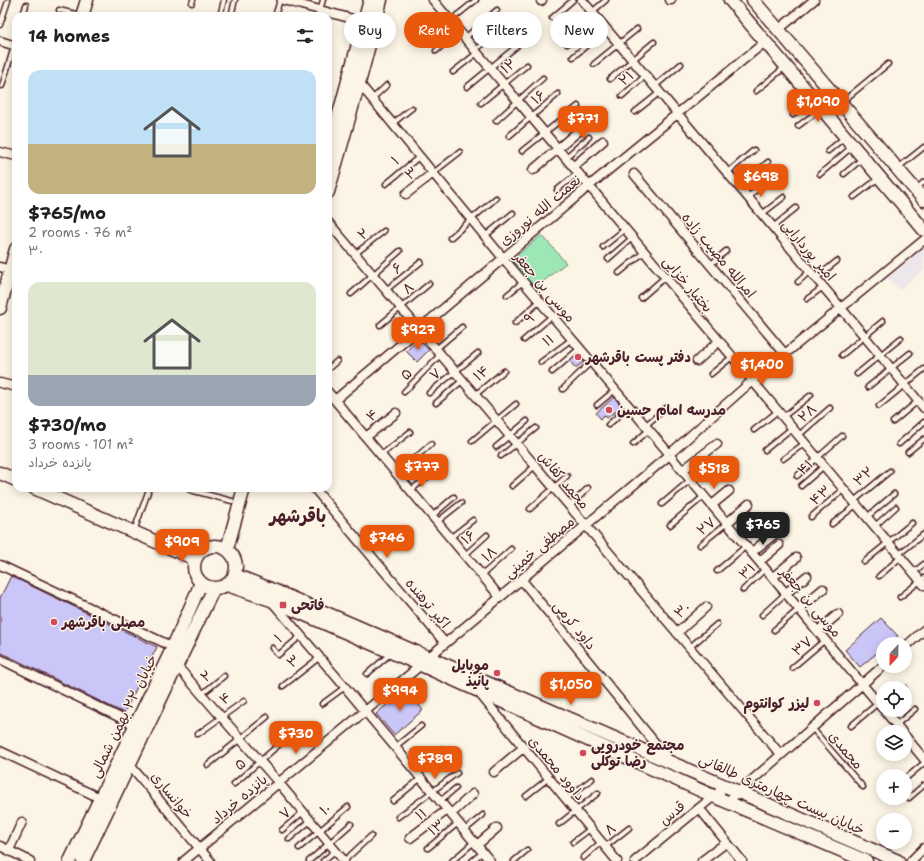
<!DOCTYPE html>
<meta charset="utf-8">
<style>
:root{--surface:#fff;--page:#f2f2f2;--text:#202124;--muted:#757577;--accent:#ea580c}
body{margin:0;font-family:"Shantell Sans","Playpen Sans Arabic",sans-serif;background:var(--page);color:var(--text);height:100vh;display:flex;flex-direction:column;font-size:15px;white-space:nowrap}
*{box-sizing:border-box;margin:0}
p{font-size:13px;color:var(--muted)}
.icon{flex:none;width:22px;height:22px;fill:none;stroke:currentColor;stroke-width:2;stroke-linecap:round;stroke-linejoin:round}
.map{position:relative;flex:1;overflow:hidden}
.sheet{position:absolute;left:12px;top:12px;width:320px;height:480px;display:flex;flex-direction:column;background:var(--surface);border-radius:12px;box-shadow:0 2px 10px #0003}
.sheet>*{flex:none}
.hud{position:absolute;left:344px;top:12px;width:380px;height:36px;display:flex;gap:8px}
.needle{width:26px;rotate:202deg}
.controls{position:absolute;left:876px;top:637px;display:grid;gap:8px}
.controls a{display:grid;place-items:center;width:36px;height:36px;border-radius:50%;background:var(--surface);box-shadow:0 2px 10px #0003;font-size:20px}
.price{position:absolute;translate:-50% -34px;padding:0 9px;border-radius:8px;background:var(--accent);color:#fff;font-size:13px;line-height:26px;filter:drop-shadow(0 1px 2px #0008)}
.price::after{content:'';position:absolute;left:50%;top:24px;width:12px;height:9px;margin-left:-6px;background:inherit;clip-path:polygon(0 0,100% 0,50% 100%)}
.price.current{background:#222;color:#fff}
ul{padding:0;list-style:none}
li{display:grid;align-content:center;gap:8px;height:212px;padding:0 16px}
li span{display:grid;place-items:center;height:124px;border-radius:12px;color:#555}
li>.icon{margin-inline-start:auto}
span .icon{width:72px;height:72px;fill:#fffc;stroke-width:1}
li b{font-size:17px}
h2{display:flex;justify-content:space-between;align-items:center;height:48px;padding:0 16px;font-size:17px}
.pill{padding:0 14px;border-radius:18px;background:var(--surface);box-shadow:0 2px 10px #0003;font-size:14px;line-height:36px}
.pill.current{background:var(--accent);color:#fff}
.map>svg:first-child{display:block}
.built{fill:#ede7eb}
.green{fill:#9de7b6;stroke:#748370}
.building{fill:#cbc6f8;stroke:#4a1f2b}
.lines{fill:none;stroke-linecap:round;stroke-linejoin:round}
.lane-casing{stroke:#4a1f2b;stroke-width:7}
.street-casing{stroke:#4a1f2b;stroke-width:11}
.secondary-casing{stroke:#4a1f2b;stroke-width:15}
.lane{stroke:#fcf5e5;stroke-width:4}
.street{stroke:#fcf5e5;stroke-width:8}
.secondary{stroke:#fcf5e5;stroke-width:12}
.poi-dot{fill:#d1495b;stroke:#fcf5e5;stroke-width:1.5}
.labels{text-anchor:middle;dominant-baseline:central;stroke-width:3;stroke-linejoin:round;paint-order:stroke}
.street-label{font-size:14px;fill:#4a1f2b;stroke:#fcf5e5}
.poi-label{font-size:14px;font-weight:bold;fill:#4a1f2b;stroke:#fcf5e5;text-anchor:start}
.district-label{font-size:18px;font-weight:bold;fill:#4a1f2b;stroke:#fcf5e5}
</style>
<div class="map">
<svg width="924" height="861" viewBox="0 0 924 861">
<rect width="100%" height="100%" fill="#fcf5e5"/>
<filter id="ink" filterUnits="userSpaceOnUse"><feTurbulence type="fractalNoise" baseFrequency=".025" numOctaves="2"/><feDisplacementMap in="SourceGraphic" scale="8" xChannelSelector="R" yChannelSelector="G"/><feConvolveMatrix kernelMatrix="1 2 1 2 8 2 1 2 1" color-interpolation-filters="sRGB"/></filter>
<g filter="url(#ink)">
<path class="built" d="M924,248v22l-25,20 -11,-12z"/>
<path class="green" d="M542,235l24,28 -32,26 -23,-29z"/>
<path class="building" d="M416,342h5l8,8 -12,12 -11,-11z
M578,355l6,7 -9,6 -5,-7z
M614,397l8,10 -15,11 -3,-3 -3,4 -5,-6z
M11,576l146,71 -33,66 -124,-61v-54z
M881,618l17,18 -10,8h-5v4l-23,19 -15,-17z
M405,689l18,21 -29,25 -18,-21z"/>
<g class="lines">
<g class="lane-casing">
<path id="lane" d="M192,3l1,-3
M59,10l21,5
M320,10l3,-10
M592,12l14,-12
M23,16l3,-11
M220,16l4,-16
M231,16l4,-16
M275,16l5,-16
M552,18l21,-18
M450,21l26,-21
M0,25l8,-24
M465,38l32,-28
M419,39l27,-24
M567,44l30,-26
M475,50l29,-21
M436,51l23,-20
M573,57l33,-28
M594,64l43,-35
M453,72l24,-19
M610,79l44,-37
M2,86l14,-46
M467,87l50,-41
M654,87l27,-23
M756,91l29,-24
M622,96l23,-20
M372,99l15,-14
M842,102l46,-38
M481,103l46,-38
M635,112l24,-19
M793,115l19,-16
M496,121l47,-43
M392,124l20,-16
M798,126l23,-17
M509,136l49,-42
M522,151l56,-45
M828,151l17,-14
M565,158l24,-21
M899,167l25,-20
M433,173l27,-21
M727,173l27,-23
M820,174l33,-28
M844,174l19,-16
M386,184l33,-27
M739,187l29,-25
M917,188l7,-6
M557,190l21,-17
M748,197l22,-19
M854,197l25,-19
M762,214l22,-17
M773,227l23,-19
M485,236l28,-23
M450,238l46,-40
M603,247l22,-18
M355,254l29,-23
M608,259l24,-21
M710,265l16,-14
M619,273l25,-21
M816,278l21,-17
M798,282l12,-11
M386,290l35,-28
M351,294l49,-43
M507,295l16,-13
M641,298l24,-21
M807,299l16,-12
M515,323l25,-22
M380,325l49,-41
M524,340l28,-24
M436,349l26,-22
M842,355l41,-34
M541,362l31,-23
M328,369l9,-8
M552,372l28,-24
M711,374l21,-17
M857,374l44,-36
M868,387l42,-34
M563,389l28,-27
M404,392l36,-37
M429,393l49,-40
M475,395l29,-24
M436,403l27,-23
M597,405l18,-15
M879,406l45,-37
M783,417l28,-22
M893,422l25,-21
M608,425l21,-18
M646,425l20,-17
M754,430l24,-19
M799,435l31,-27
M472,441l44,-37
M633,444l16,-14
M899,444l25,-22
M496,447l31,-26
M765,450l27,-22
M908,452l16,-13
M381,455l29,-23
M501,456l35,-28
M783,459l22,-16
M397,474l34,-30
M797,476l45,-40
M512,486l23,-20
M801,486l23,-20
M190,490l42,11
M411,490l23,-18
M854,501l36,-30
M662,504l28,-24
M570,506l18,-18
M530,509l37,-33
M432,516l22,-19
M811,517l33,-28
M867,517l27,-23
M437,522l24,-19
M832,524l24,-19
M670,525l34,-29
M875,526l21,-19
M134,531l14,-39
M450,538l23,-18
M700,545l27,-22
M899,554l25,-20
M465,555l22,-20
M864,562l48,-39
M717,571l29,-25
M914,572l10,-8
M482,575l29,-26
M879,576l22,-19
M743,590l22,-21
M900,597l24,-19
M762,615l24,-22
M774,630l25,-21
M690,647l27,-23
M272,648l6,7 24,-20
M792,668l33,-28
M367,674l23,-20
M283,686l37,-29
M903,688h1
M202,694l22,-18
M322,704l23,-17
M896,725l19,-16
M851,726l27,-23
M812,728l51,59
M198,734l46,-33
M395,747l26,-21
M208,765l59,-48
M415,771l27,-22
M905,779l19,-16
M234,784l56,-49
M526,796l23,-18
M909,798l15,-13
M566,799l26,-20
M393,801l28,-23
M440,801l16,-13
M398,817l59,-44
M559,824l39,-31
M282,830l21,-18
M465,830l18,-15
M289,839l21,-18
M573,842l17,-13
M605,847l24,-19
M299,848l49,-41
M428,848l30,-25
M583,858l18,-16
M309,861l42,-37
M323,861l12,-10
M344,861l27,-25
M452,861l22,-19
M472,861l11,-9
M514,861l13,-11"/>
</g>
<g class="street-casing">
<path id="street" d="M283,0l81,22
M433,0l491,585
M582,0l259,308 83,100
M670,0h1
M541,1l1,-1
M778,30l36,-30
M0,41l16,5
M359,83l144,175 164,193
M0,152l16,4
M573,167l30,-26
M533,170l63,-54
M634,174l151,180
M406,194l27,-21
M328,222l453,533
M0,267l15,4
M697,361l22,-20
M0,383l16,4
M328,392l172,205
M335,400l254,-214 176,-144
M366,437l30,-24
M673,451l79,-70 172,-141
M672,458l211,251
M683,470l34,-26
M314,488l131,155
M712,505l17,-14
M727,523l22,-19
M752,552l30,-24
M760,561l19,-16
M0,565l173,82
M773,577l23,-19
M521,579l148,181
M786,593l21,-17
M273,603l72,84 145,174
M799,609l24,-20
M818,631l20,-17
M677,633l29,-26
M905,647l19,-17
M429,657l238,-200
M0,659l135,66
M177,666l102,117 65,78
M479,693l138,168
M884,710l18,22
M905,736l19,23
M0,751l100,47
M130,765l80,96
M494,772l29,-24
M727,802l156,-136
M699,808l43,53
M451,814l22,-20
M410,838l37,-28
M477,845l20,-17
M0,846l30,15
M9,850l13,-28
M184,861l237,-196
M635,861l91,-75
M702,861l25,-19
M911,861l13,-13"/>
</g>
<g class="secondary-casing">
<path id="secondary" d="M730,0l194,230
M753,0l171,200
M82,16l5,-16
M328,154l42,-154
M328,192l31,-109 22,-83
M0,308l16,-59
M0,473l16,7
M34,488l161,71
M194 567a21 21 0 1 1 42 0a21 21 0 1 1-42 0Z
M227,549l17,-61
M235,575l38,15 625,271
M227,585l44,15 150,65 292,131 153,65
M70,861l103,-214 28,-64
M83,861l131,-273"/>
</g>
<use href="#lane" class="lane"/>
<use href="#street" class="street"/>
<use href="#secondary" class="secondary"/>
</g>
</g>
<g class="poi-dot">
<circle cx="578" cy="357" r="4"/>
<circle cx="609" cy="410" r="4"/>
<rect x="279" y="601" width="8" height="8" rx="2"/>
<circle cx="54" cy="622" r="4"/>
<circle cx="497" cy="673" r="4"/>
<circle cx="817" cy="703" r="4"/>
<circle cx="583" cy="753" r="4"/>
</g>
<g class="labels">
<g class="street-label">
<text transform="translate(508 66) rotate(-39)">۱۲</text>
<text transform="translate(626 78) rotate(-41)">۲۱</text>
<text transform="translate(538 97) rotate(-41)">۱۶</text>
<text transform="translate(395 160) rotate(-40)">۱</text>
<text transform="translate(411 173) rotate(-38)">۳</text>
<text transform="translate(540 210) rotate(-40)">نعمت الله نوروزی</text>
<text transform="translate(363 234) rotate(-39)">۲</text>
<text transform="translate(809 250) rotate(50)">امیر پوردارایی</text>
<text transform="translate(719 255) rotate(50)">امرالله مصیب زاده</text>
<text transform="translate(397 268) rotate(-39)">۶</text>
<text transform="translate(688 284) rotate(50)">بختیار خزایی</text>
<text transform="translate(545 287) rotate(50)">موسی بن جعفر</text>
<text transform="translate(408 288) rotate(-40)">۸</text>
<text transform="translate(529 318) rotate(-41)">۹</text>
<text transform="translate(548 340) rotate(-37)">۱۱</text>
<text transform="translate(481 373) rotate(-40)">۱۴</text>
<text transform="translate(406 374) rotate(-46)">۵</text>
<text transform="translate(435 374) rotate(-39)">۷</text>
<text transform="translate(807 413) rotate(-42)">۲۸</text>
<text transform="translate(372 415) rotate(-39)">۴</text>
<text transform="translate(805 467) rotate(-41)">۴۱</text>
<text transform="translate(863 476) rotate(-41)">۳۲</text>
<text transform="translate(564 480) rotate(50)">محمد کفاش</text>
<text transform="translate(820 495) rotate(-41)">۴۳</text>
<text transform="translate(706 526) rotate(-40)">۲۷</text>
<text transform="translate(468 537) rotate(-41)">۱۶</text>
<text transform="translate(539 547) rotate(-40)">مصطفی خمینی</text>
<text transform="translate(489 554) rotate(-41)">۱۸</text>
<text transform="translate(747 571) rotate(-43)">۳۱</text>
<text transform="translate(811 602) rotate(50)">موسی بن جعفر</text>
<text transform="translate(428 603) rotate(50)">اکبر ترهنده</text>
<text transform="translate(682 610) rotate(-42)">۳۰</text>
<text transform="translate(575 625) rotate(51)">داود کرمی</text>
<text transform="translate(278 638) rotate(-40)">۱</text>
<text transform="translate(802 646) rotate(-40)">۳۷</text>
<text transform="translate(293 661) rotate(-39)">۳</text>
<text transform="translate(206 676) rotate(-38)">۲</text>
<text transform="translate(225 698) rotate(-36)">۴</text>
<text transform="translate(123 716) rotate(-64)">خیابان ۲۲ بهمن شمالی</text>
<text transform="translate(846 750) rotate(50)">محمدی</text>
<text transform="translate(240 764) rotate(-40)">۵</text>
<text transform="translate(557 768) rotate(50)">داوود محمدی</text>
<text transform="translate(782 794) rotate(24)">خیابان بیست چهارمتری طالقانی</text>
<text transform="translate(172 795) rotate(50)">خوانساری</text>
<text transform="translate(239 799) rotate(-40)">پانزده خرداد</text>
<text transform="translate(325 809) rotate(-39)">۱۰</text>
<text transform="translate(285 813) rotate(-41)">۷</text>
<text transform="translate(672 813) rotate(-40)">قدس</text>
<text transform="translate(421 814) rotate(-38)">۱۱</text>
<text transform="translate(436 827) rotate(-40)">۱۳</text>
<text transform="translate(610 829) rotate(-38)">۸</text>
</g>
<g class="poi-label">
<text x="586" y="357">دفتر پست باقرشهر</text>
<text x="617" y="410">مدرسه امام حسین</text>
<text x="291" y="605">فاتحی</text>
<text x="62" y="622">مصلی باقرشهر</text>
<text x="489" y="665" text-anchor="end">موبایل<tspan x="489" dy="16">پانیذ</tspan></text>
<text x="809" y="703" text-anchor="end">لیزر کوانتوم</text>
<text x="591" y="745">مجتمع خودرویی<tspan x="591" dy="16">رضا توکلی</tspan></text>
</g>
<g class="district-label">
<text x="298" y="516">باقرشهر</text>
</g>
</g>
</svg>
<div class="controls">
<a><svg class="needle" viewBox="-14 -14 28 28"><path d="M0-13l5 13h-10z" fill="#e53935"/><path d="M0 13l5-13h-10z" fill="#757577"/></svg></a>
<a><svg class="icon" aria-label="locate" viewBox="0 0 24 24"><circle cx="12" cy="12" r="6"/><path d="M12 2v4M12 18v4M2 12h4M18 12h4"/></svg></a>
<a><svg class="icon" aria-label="layers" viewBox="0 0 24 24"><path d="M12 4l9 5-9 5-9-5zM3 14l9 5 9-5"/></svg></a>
<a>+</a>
<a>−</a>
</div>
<b class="price" style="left:818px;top:123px">$1,090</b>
<b class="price" style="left:583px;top:140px">$771</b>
<b class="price" style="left:761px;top:198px">$698</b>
<b class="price" style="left:418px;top:351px">$927</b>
<b class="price" style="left:762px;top:386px">$1,400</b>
<b class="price" style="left:422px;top:488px">$777</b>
<b class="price" style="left:714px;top:490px">$518</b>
<b class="price current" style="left:763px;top:546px">$765</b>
<b class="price" style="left:387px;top:559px">$746</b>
<b class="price" style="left:182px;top:563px">$909</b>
<b class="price" style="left:571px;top:706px">$1,050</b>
<b class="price" style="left:400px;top:712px">$994</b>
<b class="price" style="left:296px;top:755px">$730</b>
<b class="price" style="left:435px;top:780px">$789</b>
<div class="hud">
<a class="pill">Buy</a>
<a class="pill current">Rent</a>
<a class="pill">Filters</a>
<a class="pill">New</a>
</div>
<section class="sheet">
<h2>14 homes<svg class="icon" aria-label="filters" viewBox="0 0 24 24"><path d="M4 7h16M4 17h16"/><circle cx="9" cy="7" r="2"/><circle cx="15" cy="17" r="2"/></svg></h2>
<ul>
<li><span style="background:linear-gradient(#bfe0f5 60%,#c2b280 0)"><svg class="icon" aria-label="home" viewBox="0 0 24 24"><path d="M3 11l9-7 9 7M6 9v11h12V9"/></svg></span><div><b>$765/mo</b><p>2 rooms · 76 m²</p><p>۳۰</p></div></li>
<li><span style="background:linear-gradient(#dfe7d0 75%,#9aa5b1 0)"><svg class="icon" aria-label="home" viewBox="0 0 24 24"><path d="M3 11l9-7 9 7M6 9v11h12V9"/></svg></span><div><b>$730/mo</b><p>3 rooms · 101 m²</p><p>پانزده خرداد</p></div></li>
</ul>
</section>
</div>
